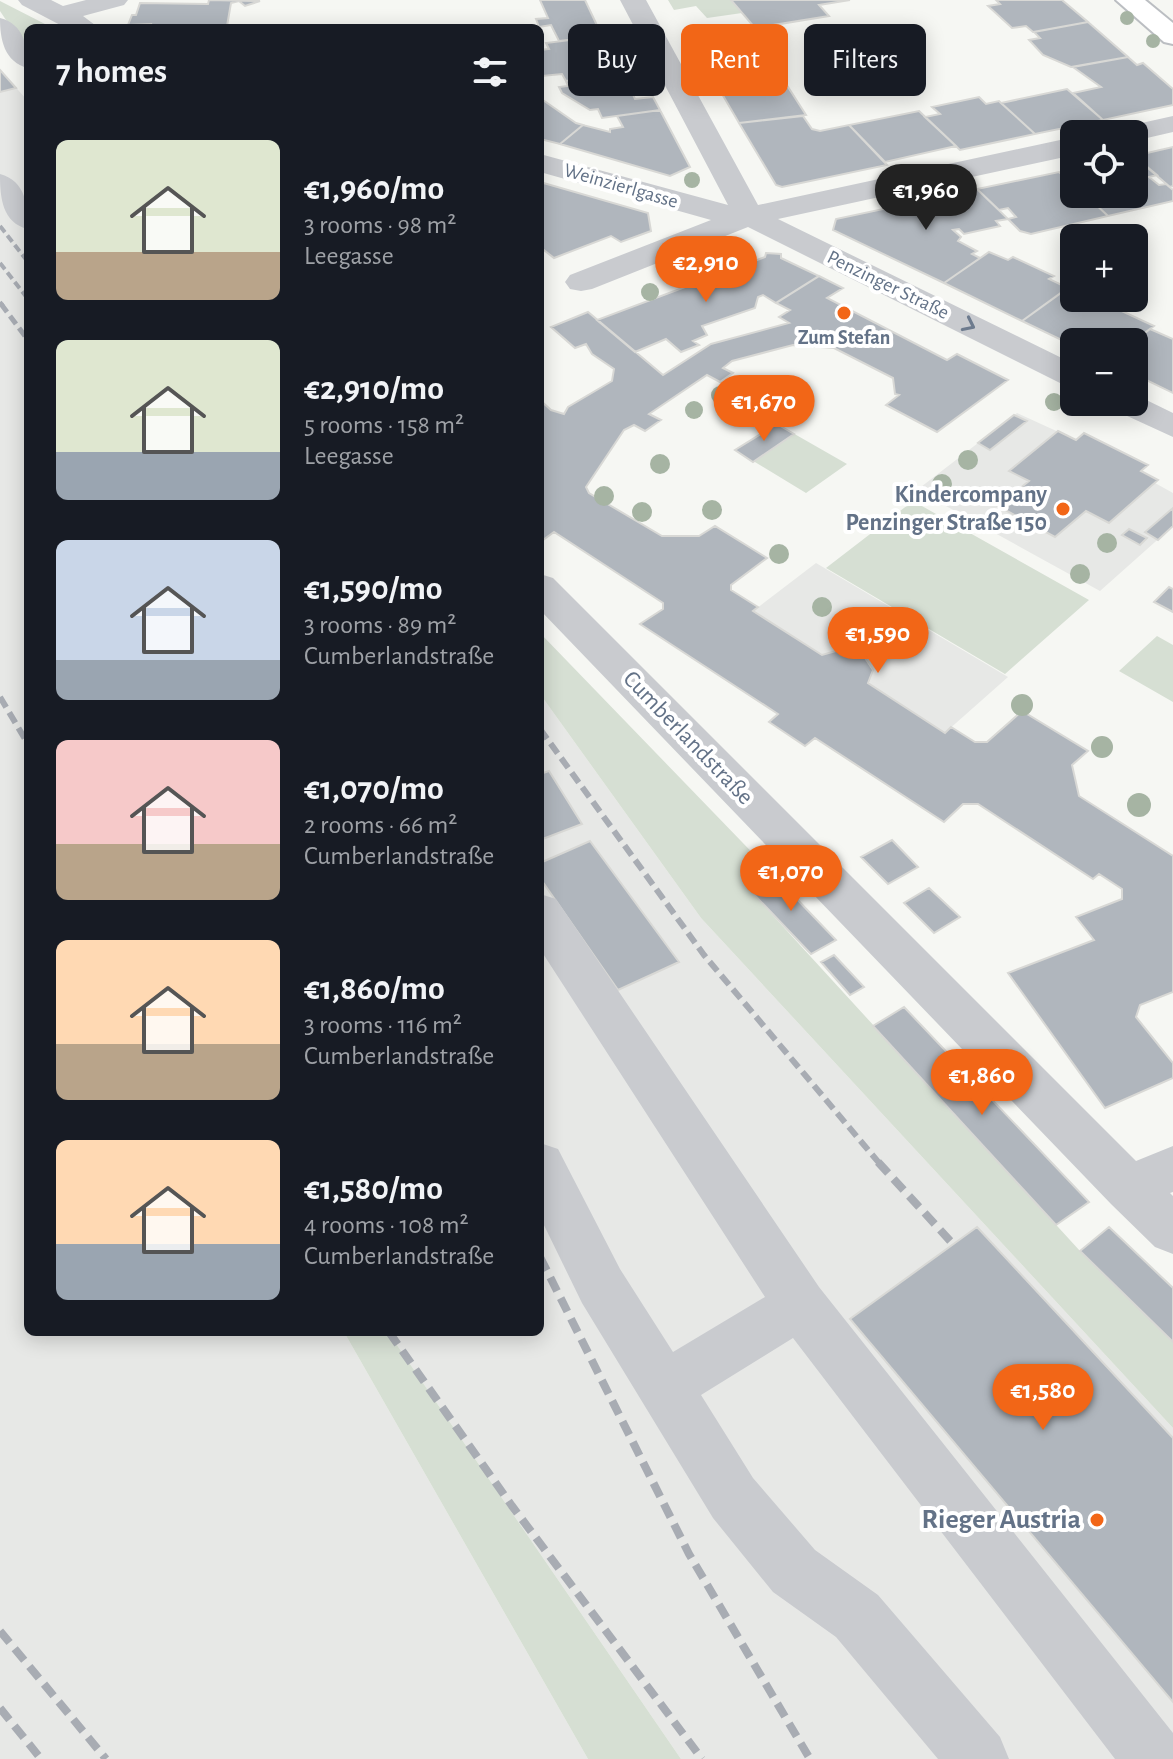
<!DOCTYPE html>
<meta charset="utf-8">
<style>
:root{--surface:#171b24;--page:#242831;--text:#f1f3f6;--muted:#9ea1a6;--accent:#f26617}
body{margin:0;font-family:"Alegreya Sans",sans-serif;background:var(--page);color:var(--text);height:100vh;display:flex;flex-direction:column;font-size:30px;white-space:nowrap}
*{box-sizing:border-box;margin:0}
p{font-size:26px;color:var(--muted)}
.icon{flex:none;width:44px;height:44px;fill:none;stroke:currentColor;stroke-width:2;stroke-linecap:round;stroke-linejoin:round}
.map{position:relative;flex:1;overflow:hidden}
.sheet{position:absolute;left:24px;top:24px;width:520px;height:1312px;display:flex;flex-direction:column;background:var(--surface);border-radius:12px;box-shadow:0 4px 20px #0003}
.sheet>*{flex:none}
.banner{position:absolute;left:568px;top:24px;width:484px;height:72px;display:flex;gap:16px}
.tools{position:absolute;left:1060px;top:120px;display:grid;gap:16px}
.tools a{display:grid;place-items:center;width:88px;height:88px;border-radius:12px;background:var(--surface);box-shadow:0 4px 20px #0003;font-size:40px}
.price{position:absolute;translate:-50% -68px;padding:0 18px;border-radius:28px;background:var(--accent);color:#fff;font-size:26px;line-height:52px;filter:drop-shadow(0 2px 4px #0008)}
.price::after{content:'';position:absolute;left:50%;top:48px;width:24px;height:18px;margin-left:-12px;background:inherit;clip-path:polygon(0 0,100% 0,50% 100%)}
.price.on{background:#222;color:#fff}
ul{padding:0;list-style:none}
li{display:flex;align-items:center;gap:24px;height:200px;padding:0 32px}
li span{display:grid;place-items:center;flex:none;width:224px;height:160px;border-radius:12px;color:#555}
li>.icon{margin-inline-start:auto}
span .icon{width:96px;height:96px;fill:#fffc;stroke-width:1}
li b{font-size:34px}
h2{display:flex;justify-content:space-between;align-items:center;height:96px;padding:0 32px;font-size:34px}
.chip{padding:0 28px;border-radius:12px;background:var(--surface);box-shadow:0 4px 20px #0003;font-size:28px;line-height:72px}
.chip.on{background:var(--accent);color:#fff}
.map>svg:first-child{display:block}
.built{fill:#e7e8e6}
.green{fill:#d6dfd3}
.building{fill:#b0b6bd;stroke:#d8d8d5;stroke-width:2}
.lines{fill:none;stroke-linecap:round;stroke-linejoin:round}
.major-casing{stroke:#bbbec2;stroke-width:4}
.minor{fill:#c9cbcf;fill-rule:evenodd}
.major{fill:#fff;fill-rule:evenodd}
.rail-far3{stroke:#a8acb3;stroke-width:4;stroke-dasharray:8 4;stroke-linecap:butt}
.rail-far2{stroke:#a8acb3;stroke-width:5;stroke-dasharray:10 5;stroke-linecap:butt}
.rail-far1{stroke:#a8acb3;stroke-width:6;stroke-dasharray:12 6;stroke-linecap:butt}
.rail{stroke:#a8acb3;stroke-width:8;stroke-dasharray:15 8;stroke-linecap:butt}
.tree{fill:#a6b4a3}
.oneway{stroke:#6d7b8e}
.poi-dot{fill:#f26617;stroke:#fff;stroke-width:3}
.labels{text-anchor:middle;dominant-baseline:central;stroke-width:8;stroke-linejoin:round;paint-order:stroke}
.far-street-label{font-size:20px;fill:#637287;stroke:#fff}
.far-poi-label{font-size:20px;font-weight:bold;fill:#637287;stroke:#fff}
.poi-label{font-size:24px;font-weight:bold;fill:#637287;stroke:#fff;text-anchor:end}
.street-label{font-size:24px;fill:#637287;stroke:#fff}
.near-poi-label{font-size:28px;font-weight:bold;fill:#637287;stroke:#fff;text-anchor:end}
</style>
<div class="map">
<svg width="1173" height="1759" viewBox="0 0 1173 1759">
<rect width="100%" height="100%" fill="#f6f7f3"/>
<path class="built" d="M0,70l28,31v1231h316l244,427h-588z
M1017,413l59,27 8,-7 64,32 -7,6 17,9 -3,3 18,10v33l-73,65 -183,-101z
M816,563l192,114 -122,108 -194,-127z
M540,694l161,224 472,510v331h-492l-293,-427h152z"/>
<path class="green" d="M668,0h63l11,13 -35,5 -11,-12 -22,4z
M0,1l45,23v4h-17v25l-28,-42z
M777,424l70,40 -41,29 -71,-43z
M913,501l176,99 -84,74 -179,-106z
M540,633l230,238 -24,15 334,365 93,91v86l-472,-510 -161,-224z
M1157,636l16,9v57l-54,-31z
M344,1332h44l293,427h-93z"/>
<path class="building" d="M209,0l51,1 -15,5 -6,-5 -8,2 -4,23 8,2h-85l1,-4 -23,1 4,-10h4l4,-12 68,1z
M540,0h45l17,36 -43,5 -8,-16 -12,2 -3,-8 12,-1z
M731,0h119l-31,5 10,11 -74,12z
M996,0h66l26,22 -55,10 -7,-6 -14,2 -24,-22 12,-2z
M1088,22l40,35 -57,10 -28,-12 -14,-15 11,-2 -6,-6z
M602,36l21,37 -57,8 -4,-7 -20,2 -2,-26 9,-1 -3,-6z
M756,37l50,78 -67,8 -46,-79z
M1128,57l9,8 6,-2 30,26v16l-70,15 -30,-27 28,-6 -28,-20z
M0,70l16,18 -16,4z
M623,73l12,26 18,-2 7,13 -58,8 -4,-9 -8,1 -28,-17 -3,-6 9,-1 -2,-5z
M1067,89l36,31 -68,14 -34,-31z
M979,97l7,7 13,-3 36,33 -75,16 -35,-33 15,-3 -8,-7z
M540,98l36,25 7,2 -23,19 -20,-5z
M660,110l30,57 -20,9 -110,-32 23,-19 27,7v-3l13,-2 -6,-11z
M919,111l37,35 -71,16 -36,-37z
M803,116l9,13 8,2 29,-6 38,40 -105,22 -6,-2 -37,-62z
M1173,147v39l-3,1 -36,-31z
M1134,156l23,19 -8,2 10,8 7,-1 7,6v11l-65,15 -17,-16 7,-2 -4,-4h40z
M1059,172l15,14 -1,8 9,8 9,-2 17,16 -77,18 -11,-3 -12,-12 8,-2 -8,-9 -9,2 -22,-21z
M540,182l108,31 3,18 -30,11 -10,-6 -57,22 -14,-11z
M977,189l31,30 -12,2 4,5 -36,8 -5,-5 -6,1 8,7 -3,4 19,10 -5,3 8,4 -36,25 -111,-53 3,-11z
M989,252l19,8 5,-3 41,19 -5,3 19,9 -46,33 -78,-38z
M766,253l15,1v4l38,18 -43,27 -13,-8 -5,2 -3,11 -53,18 5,9 -14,6 6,4 -18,7 -15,-13 -31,13 -38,-32 168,-63z
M819,276l24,12 -16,10 120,62 10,-6 51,26 -71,52 -51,-27 13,-10 -4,-1 -2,-16 -59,-30 -41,-3 -61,16 -9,7 10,5 -13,9 -13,-7 -58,39 12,6 -16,11 -11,-6 -10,5 -38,57 3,6 73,43h37l16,-10 52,32 -36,27v5l27,17 -5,4 69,44 21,-6 20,6 10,15 -5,13 77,50 6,-6 24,15h12l35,-31 66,40 -16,14 7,31 94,60v136l-33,13 -4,12 37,46v15l-68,30 -97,-135 86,-33 -18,-23 46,-18v-10l-23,-15 -6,5 -115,-75h-15l-19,18 -129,-84 -10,8 -36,-24 9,-8 -138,-90 23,-15v-6l-109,-71 -11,8 -3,-2v-138l11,10 13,4 4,-7 44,-26 2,-12 -22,-15 -6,-10 -11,4 -24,-21 37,-15 75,63 48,-31 78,-21 -10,-6 11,-7 -14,-7z
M1069,287l5,2v9h20l60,28 -21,16h-59v4l-52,-25z
M1150,329l23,10v54l-39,-19 -1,-32z
M1014,415l13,6 -37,29 -12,-7z
M777,424l17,10 -41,28 -18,-12z
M1058,431l18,9 8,-7 64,32 -7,6 17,9 -49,43 -23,-12 -31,26 -57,-31 31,-25 -20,-10z
M1173,508v18l-15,14 -13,-8z
M1129,529l18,9 -7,7 -18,-10z
M1169,587l4,2v23l-19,-10z
M549,771l33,53 -42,16v-66z
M892,840l26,27 -30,17 -27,-27z
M590,841l89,121 -61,28 -78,-112v-15z
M770,871l66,69 -25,14 -65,-68z
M929,888l31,29 -26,16 -30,-30z
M834,955l30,32 -14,8 -29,-33z
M904,1007l185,195 -33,23 -183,-199z
M977,1227l196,211v264l-323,-383z
M1109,1227l64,61v54l-93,-91z"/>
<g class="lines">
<g class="major-casing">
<path id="major" d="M1116,0h29l28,23v21l-9,-2z"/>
</g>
<path class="minor" d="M18,0h33l12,6 23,-6h42l-4,5 -41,11 16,12h-33l-44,-23z
M620,0h26l112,205 316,-68v18l-296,64 296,145v23l-12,-3 -314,-157 -156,62 -11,2 -11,-2 -5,-7 5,-7 141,-55 -171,-48v-18l188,51z
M0,18c24,6 28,29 28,50 -24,-6 -28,-29 -28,-50z
M1173,116v16l-39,9v-7h-19l4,-6z
M0,174c26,7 28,32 28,55 -26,-6 -28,-32 -28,-55z
M1134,394l39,19v24l-61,-28 -5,-7h27z
M540,574l13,4 583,583 37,-15v46l-3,1 3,3v58l-18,-7 -44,-43 -571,-594z
M540,894l16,5 263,388 354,446v26h-58l-322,-421 -92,57 52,83 62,72 63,45 122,142 9,22h-71l-102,-122 -63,-45 -60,-74 -131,-215 -42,-86v-74l18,6 62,120 53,83 92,-55 -225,-348z"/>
<use href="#major" class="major"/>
<path class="rail-far3" d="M0,226l28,36
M0,263l28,36
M0,302l3,4"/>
<path class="rail-far2" d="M1,304l27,36"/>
<path class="rail-far1" d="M0,697l28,47
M540,729l164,226 176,209"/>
<path class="rail" d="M878,1162l75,82
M540,1257l149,297 121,205
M389,1332l123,174 190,253
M0,1631l106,128
M0,1708l41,51"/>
</g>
<g class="tree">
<circle cx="1127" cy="18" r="7"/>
<circle cx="693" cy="39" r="7"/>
<circle cx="1153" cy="41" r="7"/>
<circle cx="618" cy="46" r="7"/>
<circle cx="631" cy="67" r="7"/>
<circle cx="692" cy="180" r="8"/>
<circle cx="747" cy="254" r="8"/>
<circle cx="680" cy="279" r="9"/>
<circle cx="650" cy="292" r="9"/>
<circle cx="720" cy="395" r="9"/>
<circle cx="1054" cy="402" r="9"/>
<circle cx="694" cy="410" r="9"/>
<circle cx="968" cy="460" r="10"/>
<circle cx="660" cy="464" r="10"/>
<circle cx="942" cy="484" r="10"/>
<circle cx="604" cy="496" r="10"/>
<circle cx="712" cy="510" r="10"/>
<circle cx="642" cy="512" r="10"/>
<circle cx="1107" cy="543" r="10"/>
<circle cx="779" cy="554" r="10"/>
<circle cx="1080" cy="574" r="10"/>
<circle cx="822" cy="607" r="10"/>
<circle cx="1022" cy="705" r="11"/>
<circle cx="1102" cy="747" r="11"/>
<circle cx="1139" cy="805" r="12"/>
</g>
<defs><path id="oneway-chevron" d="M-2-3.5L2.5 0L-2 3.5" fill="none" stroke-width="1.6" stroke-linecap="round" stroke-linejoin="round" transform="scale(2)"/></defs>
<use class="oneway" href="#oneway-chevron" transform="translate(969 325) rotate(26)"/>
<g class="poi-dot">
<circle cx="844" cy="313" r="8"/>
<circle cx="1063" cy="509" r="8"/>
<circle cx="1097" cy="1520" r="8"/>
</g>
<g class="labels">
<g class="far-street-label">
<text transform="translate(621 186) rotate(16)">Weinzierlgasse</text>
<text transform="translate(888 285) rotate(26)">Penzinger Straße</text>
</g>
<g class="far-poi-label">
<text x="844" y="338">Zum Stefan</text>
</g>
<g class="poi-label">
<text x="1047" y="495">Kindercompany<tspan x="1047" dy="28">Penzinger Straße 150</tspan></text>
</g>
<g class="street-label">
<text transform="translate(688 738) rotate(46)">Cumberlandstraße</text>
</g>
<g class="near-poi-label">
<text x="1081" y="1520">Rieger Austria</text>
</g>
</g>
</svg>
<div class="tools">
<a><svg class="icon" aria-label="locate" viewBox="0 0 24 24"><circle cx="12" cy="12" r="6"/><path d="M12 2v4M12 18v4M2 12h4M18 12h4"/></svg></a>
<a>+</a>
<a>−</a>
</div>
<b class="price on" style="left:926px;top:232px">€1,960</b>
<b class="price" style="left:706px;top:304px">€2,910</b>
<b class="price" style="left:764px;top:443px">€1,670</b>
<b class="price" style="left:878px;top:675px">€1,590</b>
<b class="price" style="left:791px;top:913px">€1,070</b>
<b class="price" style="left:982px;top:1117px">€1,860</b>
<b class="price" style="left:1043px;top:1432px">€1,580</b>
<div class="banner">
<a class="chip">Buy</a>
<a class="chip on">Rent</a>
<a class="chip">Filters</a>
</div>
<section class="sheet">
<h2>7 homes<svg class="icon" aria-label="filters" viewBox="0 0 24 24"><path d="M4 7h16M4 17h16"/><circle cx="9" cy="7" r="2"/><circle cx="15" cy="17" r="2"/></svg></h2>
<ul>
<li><span style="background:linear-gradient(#dfe7d0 70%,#b9a48a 0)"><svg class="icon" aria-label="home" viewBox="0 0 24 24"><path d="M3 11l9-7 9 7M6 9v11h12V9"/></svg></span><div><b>€1,960/mo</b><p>3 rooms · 98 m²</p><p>Leegasse</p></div></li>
<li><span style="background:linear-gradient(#dfe7d0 70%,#9aa5b1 0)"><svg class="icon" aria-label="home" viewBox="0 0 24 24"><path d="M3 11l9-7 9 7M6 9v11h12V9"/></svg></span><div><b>€2,910/mo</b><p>5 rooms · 158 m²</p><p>Leegasse</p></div></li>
<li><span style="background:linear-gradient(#c9d6e8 75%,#9aa5b1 0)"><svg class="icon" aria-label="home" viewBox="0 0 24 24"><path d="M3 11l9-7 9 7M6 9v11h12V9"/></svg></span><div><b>€1,590/mo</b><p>3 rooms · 89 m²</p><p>Cumberlandstraße</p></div></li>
<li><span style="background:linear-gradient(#f6c9c9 65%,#b9a48a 0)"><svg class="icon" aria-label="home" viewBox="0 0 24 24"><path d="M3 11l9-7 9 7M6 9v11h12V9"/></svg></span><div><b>€1,070/mo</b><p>2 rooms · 66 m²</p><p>Cumberlandstraße</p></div></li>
<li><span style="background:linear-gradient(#ffd9b3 65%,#b9a48a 0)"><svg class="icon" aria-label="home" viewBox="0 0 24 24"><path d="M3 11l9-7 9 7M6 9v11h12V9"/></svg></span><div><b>€1,860/mo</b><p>3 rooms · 116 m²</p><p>Cumberlandstraße</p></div></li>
<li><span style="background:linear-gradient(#ffd9b3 65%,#9aa5b1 0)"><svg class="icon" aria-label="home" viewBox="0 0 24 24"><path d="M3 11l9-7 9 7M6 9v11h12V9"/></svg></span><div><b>€1,580/mo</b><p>4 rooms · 108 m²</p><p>Cumberlandstraße</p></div></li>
</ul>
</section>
</div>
